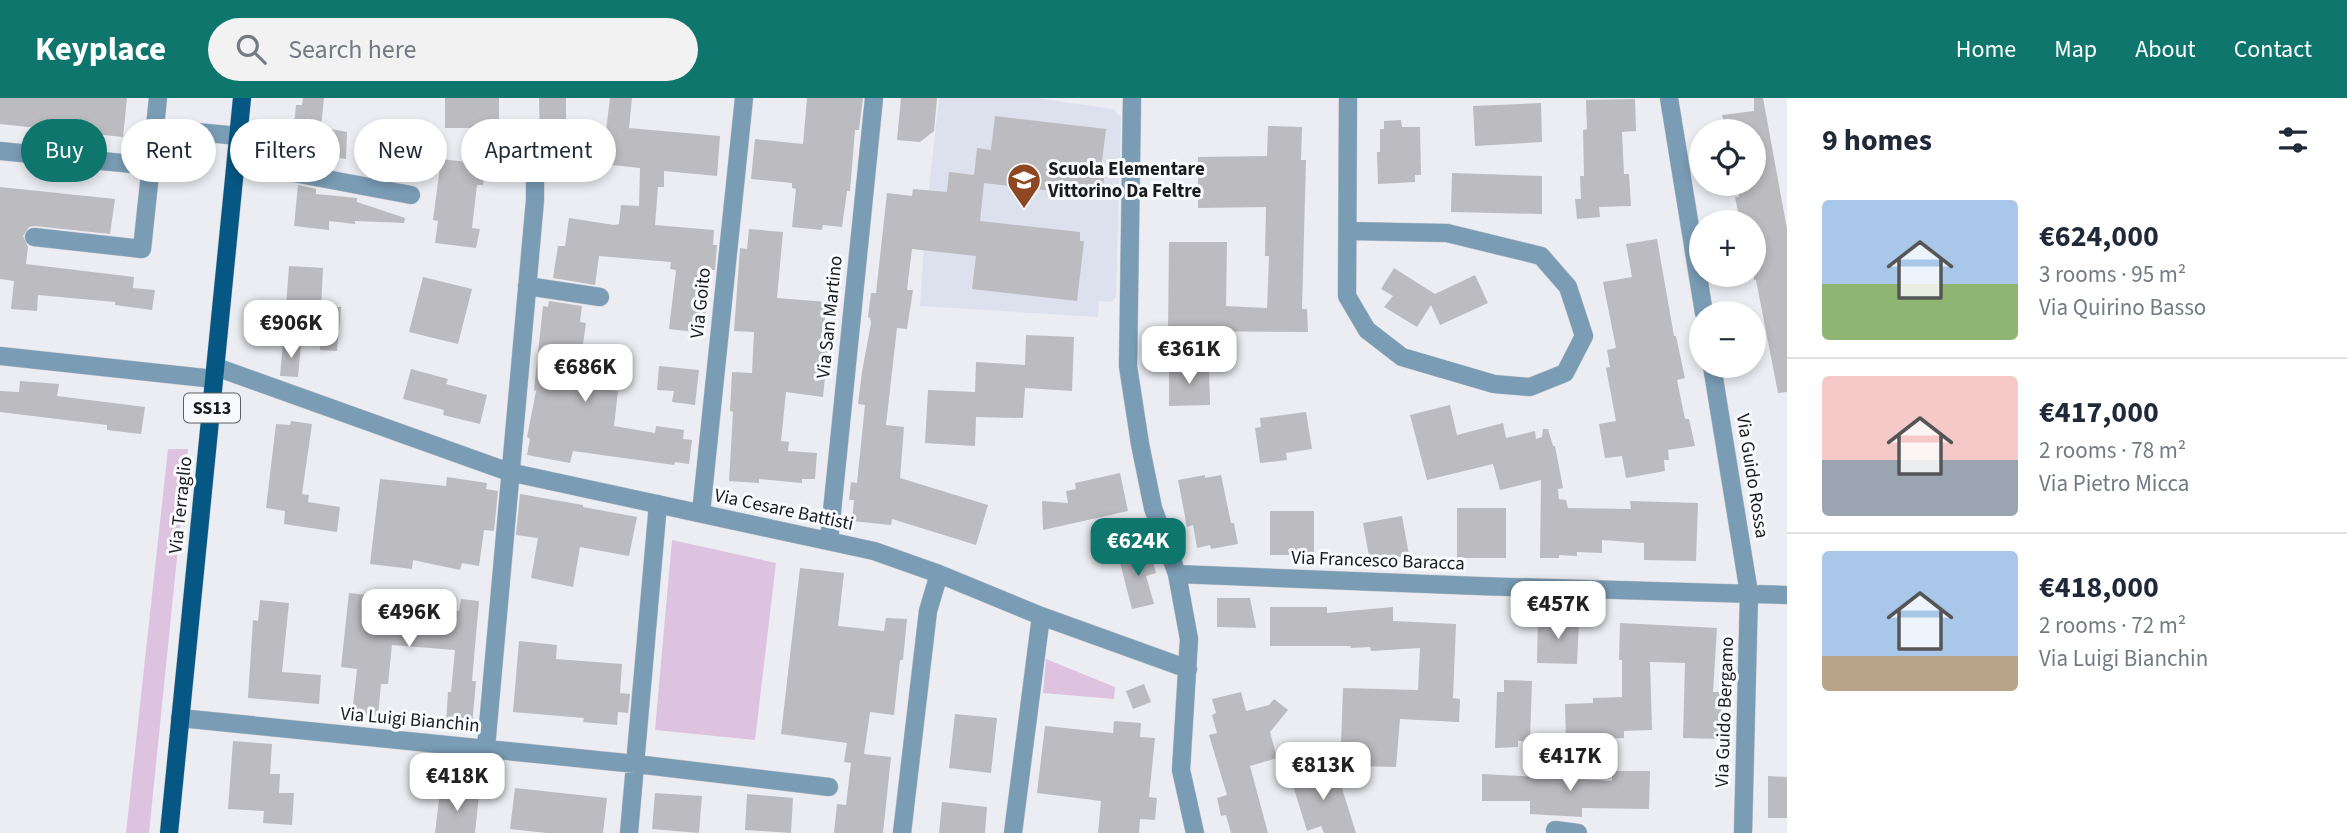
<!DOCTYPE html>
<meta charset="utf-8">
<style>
:root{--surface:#fff;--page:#f2f2f3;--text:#1f2937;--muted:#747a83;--line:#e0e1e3;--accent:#0f766e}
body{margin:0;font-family:"Source Sans 3",sans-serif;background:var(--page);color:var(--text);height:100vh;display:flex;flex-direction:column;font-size:26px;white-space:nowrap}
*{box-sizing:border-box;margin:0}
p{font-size:23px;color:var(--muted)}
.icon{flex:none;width:38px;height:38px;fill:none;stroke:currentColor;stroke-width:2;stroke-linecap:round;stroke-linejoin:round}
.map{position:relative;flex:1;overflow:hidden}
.sheet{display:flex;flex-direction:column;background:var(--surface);width:560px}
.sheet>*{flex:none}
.guide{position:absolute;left:21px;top:21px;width:665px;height:63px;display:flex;gap:14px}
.fabs{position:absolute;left:1689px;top:21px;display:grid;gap:14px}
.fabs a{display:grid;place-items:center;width:77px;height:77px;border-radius:50%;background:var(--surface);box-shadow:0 4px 10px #0003;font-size:35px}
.price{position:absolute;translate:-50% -60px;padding:0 16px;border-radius:14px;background:#fff;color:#222;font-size:23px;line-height:46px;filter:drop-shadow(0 2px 4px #0008)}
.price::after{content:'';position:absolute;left:50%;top:42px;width:21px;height:16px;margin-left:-10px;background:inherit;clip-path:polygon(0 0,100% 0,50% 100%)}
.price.current{background:var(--accent);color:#fff}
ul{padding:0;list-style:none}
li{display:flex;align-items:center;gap:21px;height:175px;padding:0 35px}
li+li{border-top:2px solid var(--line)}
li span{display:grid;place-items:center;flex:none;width:196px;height:140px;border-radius:7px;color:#555}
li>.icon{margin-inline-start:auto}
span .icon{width:84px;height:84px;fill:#fffc;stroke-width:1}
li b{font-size:30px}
h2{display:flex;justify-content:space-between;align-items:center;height:84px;padding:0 35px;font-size:30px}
.chip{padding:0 24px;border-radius:32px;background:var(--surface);box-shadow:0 4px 10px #0003;font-size:24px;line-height:63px}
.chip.current{background:var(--accent);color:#fff}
header{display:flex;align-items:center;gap:42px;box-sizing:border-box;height:98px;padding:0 35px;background:var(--accent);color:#fff}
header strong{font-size:33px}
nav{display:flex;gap:38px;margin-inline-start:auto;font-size:24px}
.search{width:490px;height:63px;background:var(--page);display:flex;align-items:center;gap:18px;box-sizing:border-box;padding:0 24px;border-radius:38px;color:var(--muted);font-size:26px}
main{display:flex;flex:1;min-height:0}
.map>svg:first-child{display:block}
.built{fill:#dce1ed}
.green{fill:#dec3e0}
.building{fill:#bcbbc0}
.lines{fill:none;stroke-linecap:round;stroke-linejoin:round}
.minor-casing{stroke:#c5c7cb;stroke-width:19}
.major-casing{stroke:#c5c7cb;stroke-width:19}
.minor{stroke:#7a9cb5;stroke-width:18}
.major{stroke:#065783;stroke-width:18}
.labels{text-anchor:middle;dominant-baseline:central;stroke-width:6;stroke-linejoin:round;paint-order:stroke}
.shield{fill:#f9fafe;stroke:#5d5e60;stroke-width:2}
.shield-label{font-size:18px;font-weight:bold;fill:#1a1b1c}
.poi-label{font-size:19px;font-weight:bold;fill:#1a1b1c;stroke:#f9fafe;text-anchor:start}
.street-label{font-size:19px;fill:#1a1b1c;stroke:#f9fafe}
</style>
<header>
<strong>Keyplace</strong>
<div class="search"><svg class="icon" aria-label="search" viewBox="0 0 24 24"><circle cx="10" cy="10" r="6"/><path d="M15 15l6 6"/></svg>Search here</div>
<nav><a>Home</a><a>Map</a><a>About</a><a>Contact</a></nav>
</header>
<main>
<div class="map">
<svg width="1787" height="735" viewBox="0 0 1787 735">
<rect width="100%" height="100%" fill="#ebedf2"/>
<path class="built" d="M939,0h97l77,11 8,8 -5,180 -5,5 -12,-1 -1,16 -178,-11 7,-99z"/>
<path class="green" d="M168,351h20l-39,384h-23z
M672,442l104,23 -21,177 -100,-10z
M1046,561l69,28 -1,12 -71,-6z"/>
<path class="building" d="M0,0h127l-4,39 -123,-13z
M303,0h21l-3,29 26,5 -1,27 -27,-5 -1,12 -27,-5 5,-56h6z
M445,0h54v30h-54z
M539,0h27v48h-26z
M610,0h22l-3,30 91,8 -3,40 -53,-5v16h-6l-3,38 59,5 -1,15h4l-2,25h-4l-8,63 -34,-4 7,-59 -6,-1 1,-7 -72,-6 -4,29 -42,-7 5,-32h7l4,-28 45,7 5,-1 2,-19 18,1 1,-38 -38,-4z
M807,0h56l-4,32h-4l-5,61h-3l-5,36 -19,-2 -1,5 -30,-3 4,-38 -4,-1v-5l-41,-4 4,-40 48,5z
M901,0h36l-3,33 -14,11 -23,-2z
M1754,0h9l24,131v163l-9,1 -22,-113h-2v-58h-14l-5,-25h4l-3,-13h18v-53h-28l-4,-16 32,-4z
M1635,1l1,32 -14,1 2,42h5l2,32 -32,1 1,10 -23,2 -2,-20h6l-1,-23h4l-1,-46 4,-1 -1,-29z
M1541,5l1,39 -67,4 -2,-40z
M995,18l111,13 -5,40 4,1 -3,27 -118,-14 -4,38 100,11v9h4l-7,60 -105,-12 4,-33 -64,-7 -5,41h6l-6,39 -10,-1 -11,97 18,2 -4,51 88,27 -12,40 -84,-26 -1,6 -39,-4 2,-21h-5l2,-18 6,1 8,-78 -7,-1 4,-32 9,-49 -1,-5 -2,-1 3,-24h5l11,-100 25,3 1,-7 34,3 2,-20 25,3 3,-27 14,2z
M1401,22l1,7h18l1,48h-6v7l-37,2 -1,-32h3v-23h4v-8z
M1268,28l34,1 -1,33h5l-4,149h5l1,23 -140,-1 1,-89h58l-1,64 41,2 2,-52h-4l1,-49 -68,1v-51l69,-1z
M441,61l44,5 -2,21h-6l-5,43 8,1 -4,19 -41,-5 3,-22 -5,-1z
M1452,75l90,3v38l-91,-2z
M298,87l18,4v5l41,4v4l48,16 -1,5 -49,-2v3l-26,-3v9l-35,-4z
M0,89l115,12 -5,35 -75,-8 -6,1 -6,9 5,11 -2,17 108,13 -1,11 22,2 -3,20 -37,-5v-3l-77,-7 -1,16 -26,-2 3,-28 -14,-2z
M749,131l34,3 -6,66 50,4 -3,24 6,1 -7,70 -37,-5 -5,49 8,1 -1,9 29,2 -2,26h-13v4l-43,-4v4l-30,-2 4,-69 -3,-1 2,-39 20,1 2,-41 -20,-1 6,-83 7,1z
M1657,141l17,97h2l9,42 -8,2 8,39h4l6,27 -27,4 1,10h-5l1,11 -39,7 -4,-22 -17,2 -6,-34 17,-3 -10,-53 4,-1 -3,-17 9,-2 -13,-66 29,-5 -6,-33z
M289,168l34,2 -2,41 -35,-2z
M1394,170l41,26 40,-19 13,28 -48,22 -9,-20 -14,22 -33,-20 9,-11 -12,-7z
M423,179l49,12 -14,55 -49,-12z
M549,203l33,5 -2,16 6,1 -9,63 41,5 -4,35 41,7 1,-7 28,4 -1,9 9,1 -3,24 -14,-2 -1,3 -101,-14 -3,12 -43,-8 3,-16 -3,-2 9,-46 -2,-1 9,-84 5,1z
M324,209h17l-4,44 -17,-1z
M1026,237l48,2 -2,54 -47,-3 -2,30 -47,-1 -1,29 -50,-3 3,-53 47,2 1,-30 49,3z
M283,245l18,1 -3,33 -18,-1z
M1209,267l1,40 -41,1v-40z
M659,268l40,4 -4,35 -23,-3 2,-11 -17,-1z
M411,271l37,10 -2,5 41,11 -7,29 -37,-9 1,-5 -41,-11z
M20,283l39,3 -2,12 88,11 -4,27 -34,-4v-5l-107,-13v-21l19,1z
M1450,307l7,30 46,-12 3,15 29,-7 1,8 6,-2 1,-8h5l5,17h2l8,42 -5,1 1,10 7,1 2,8 63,1 -1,-8 68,2 -2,58 -52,-1v-17l-42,-3v13l-25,-1v4l-18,-1v3h-19l1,-78 -41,10 -7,-26 -66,16 -17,-65z
M1306,314l6,37 -26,4 1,7 -27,3 -5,-35 6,-1 -1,-9z
M291,323l21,3 -10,70 7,1 -1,7 32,5 -3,25 -53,-8 1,-13 -19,-3 10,-84 14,1z
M1120,375l8,38 -85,19 -1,-29 26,2 -2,-12 10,-2 -1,-6z
M1205,377v3l16,-3 10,48h3l4,21 -27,5 -1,-4 -13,3 -4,-23 -6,2 -9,-47z
M447,379l40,6 -1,6 12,2 -4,40 -10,-1 -5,36 -17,-3 -2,7 -47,-10 -1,9 -42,-5 10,-85 66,7z
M520,396l63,11v2l54,10 -8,39 -49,-9 -7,40 -42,-9 7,-40 -22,-3z
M1457,410h49v50h-49z
M1270,413h44v44h-44z
M1402,418l7,39 -39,7 -7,-39z
M1150,453l6,22 -10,3 8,28 -22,5 -13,-50z
M800,470l44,5 -6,53 46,5 2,-13 21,1 -4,41h-3l-6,55 -24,-3 -6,42 27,3 -8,76h-49l3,-29 9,1 5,-42 -7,-1 3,-19 -66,-9z
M349,495l19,2 -1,8 92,8 2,-12 18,2 -7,80h4l-4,45 -26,-2 2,-32h3l4,-42 -63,-5 -4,39h-7l-3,32 -26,-2 5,-45 -16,-2z
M1217,500h33l6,30 -39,-1z
M260,502l29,3 -7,69 39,3 -2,29 -71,-6 5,-78 5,1z
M1270,509h57v6l66,-6v14l63,3 -3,74 7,1 -1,23 -59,-3 -4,48 -37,-1v5l-19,1 3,-84 75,2 2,-42 -49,3 -1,-4 -19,1 -1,-2h-80z
M1538,520l41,2 -2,44 -40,-1z
M1620,525l97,5 -4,64h9l-2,47 -37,-1 2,-75 -35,-1 2,68 -28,1v7l-58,2 -1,-36 28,-1v-5l29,-1v-37h-3z
M519,543l38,4 -1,14 66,5 -2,29 10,1 -2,19 -10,-1 -1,13 -34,-3 1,-4 -71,-6z
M1504,582l28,1 -2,60h-12v6l-23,1 2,-56h7z
M1144,586l7,18 -18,7 -7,-18z
M1241,594l5,19 23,-6 5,-6 14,11 -18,22 7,26 -27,8 18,67h-37l-5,-18 -5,1 -4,-18 10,-3 -18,-60 8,-2 -5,-18 4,-2 -4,-14z
M955,616l42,4 -6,55 -42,-5z
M1114,623l27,2 -1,14 15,1 -6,59 8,1 -2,22 -15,-1 -1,14h-41l3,-32 -64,-8 8,-67 68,7z
M233,643l39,3 -2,30h10l-1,19h15l-2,32 -29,-2 1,-12 -36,-2z
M1335,668l21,67h-32l-3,-7 -14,5 -16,-52z
M1612,673h38l-1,38 -67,-1v9l-52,-3v-13h-48v-27l130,7z
M1768,678l19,1v41h-19z
M515,690l92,10 -4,35h-56l-37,-4z
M440,693l39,4 -4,38h-40z
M655,695l47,3 -3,37 -47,-4z
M747,696l46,4 -2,35 -46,-3z
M942,704l45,5 -2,26h-46z"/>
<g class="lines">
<g class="minor-casing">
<path id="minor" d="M1132,0l-4,268 12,78 13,64 24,66 12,65 -8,131 14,63
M1348,0l-1,198 20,34 35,27 92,27 36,3 35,-14 19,-37 -16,-49 -27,-31 -94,-23 -98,-2
M1669,0l35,215
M155,30l84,8
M0,53l193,19
M236,64l175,33
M34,139l108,12 16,-151
M527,188l73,11
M0,258l214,23
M1712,268l37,227 -6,240
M216,269l293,105 365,79 65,23 102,42 147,53
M701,415l43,-415
M829,443l45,-443
M1177,476l301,12 309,9
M180,620l456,46 193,23
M486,650l49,-548v-42l-15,-20
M1555,732l23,3
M629,735l29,-329
M902,735l26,-222 11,-37
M1013,735l28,-217"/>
</g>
<g class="major-casing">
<path id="major" d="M169,735l73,-735"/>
</g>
<use href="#minor" class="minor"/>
<use href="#major" class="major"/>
</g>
<defs>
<g id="school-pin" transform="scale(1.75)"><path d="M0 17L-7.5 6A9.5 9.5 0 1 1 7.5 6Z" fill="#8e4722" stroke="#f9fafe"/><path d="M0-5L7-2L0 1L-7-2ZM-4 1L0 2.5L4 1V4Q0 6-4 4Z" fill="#fff"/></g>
</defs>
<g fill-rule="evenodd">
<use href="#school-pin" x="1024" y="82"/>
</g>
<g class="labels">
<rect class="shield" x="184" y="295.5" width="56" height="29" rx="5"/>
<g class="shield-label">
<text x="212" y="310">SS13</text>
</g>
<g class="poi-label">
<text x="1048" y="71">Scuola Elementare<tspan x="1048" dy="22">Vittorino Da Feltre</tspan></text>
</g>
<g class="street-label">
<text transform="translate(701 205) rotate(-84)">Via Goito</text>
<text transform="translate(830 219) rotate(-84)">Via San Martino</text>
<text transform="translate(1752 378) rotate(81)">Via Guido Rossa</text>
<text transform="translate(181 407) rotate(-84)">Via Terraglio</text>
<text transform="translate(784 412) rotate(12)">Via Cesare Battisti</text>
<text transform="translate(1378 463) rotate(2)">Via Francesco Baracca</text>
<text transform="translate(1725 614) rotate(-88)">Via Guido Bergamo</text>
<text transform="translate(410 622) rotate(5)">Via Luigi Bianchin</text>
</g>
</g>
</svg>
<div class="fabs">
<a><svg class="icon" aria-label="locate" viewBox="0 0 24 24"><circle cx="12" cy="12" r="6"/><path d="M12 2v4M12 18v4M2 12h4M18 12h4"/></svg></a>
<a>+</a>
<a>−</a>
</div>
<b class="price" style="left:291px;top:262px">€906K</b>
<b class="price" style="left:1189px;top:288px">€361K</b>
<b class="price" style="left:585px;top:306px">€686K</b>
<b class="price current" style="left:1138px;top:480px">€624K</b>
<b class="price" style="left:1558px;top:543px">€457K</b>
<b class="price" style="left:409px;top:551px">€496K</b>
<b class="price" style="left:1570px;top:695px">€417K</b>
<b class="price" style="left:1323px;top:704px">€813K</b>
<b class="price" style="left:457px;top:715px">€418K</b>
<div class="guide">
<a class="chip current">Buy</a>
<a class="chip">Rent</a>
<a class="chip">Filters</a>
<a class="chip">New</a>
<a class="chip">Apartment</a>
</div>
</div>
<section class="sheet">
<h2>9 homes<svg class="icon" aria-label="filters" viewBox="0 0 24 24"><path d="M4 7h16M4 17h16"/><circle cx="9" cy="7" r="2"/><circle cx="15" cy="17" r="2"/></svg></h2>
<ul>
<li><span style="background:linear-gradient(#a9c7e8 60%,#8fb573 0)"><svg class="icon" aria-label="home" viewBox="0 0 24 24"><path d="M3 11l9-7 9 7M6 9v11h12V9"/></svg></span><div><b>€624,000</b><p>3 rooms · 95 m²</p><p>Via Quirino Basso</p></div></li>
<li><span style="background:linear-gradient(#f6c9c9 60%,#9aa5b1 0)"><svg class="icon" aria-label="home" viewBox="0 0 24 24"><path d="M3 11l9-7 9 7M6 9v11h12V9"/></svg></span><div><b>€417,000</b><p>2 rooms · 78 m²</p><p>Via Pietro Micca</p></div></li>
<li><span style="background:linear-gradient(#a9c7e8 75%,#b9a48a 0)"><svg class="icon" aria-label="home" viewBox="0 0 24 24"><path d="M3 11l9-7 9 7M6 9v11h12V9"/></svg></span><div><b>€418,000</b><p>2 rooms · 72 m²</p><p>Via Luigi Bianchin</p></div></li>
</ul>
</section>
</main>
